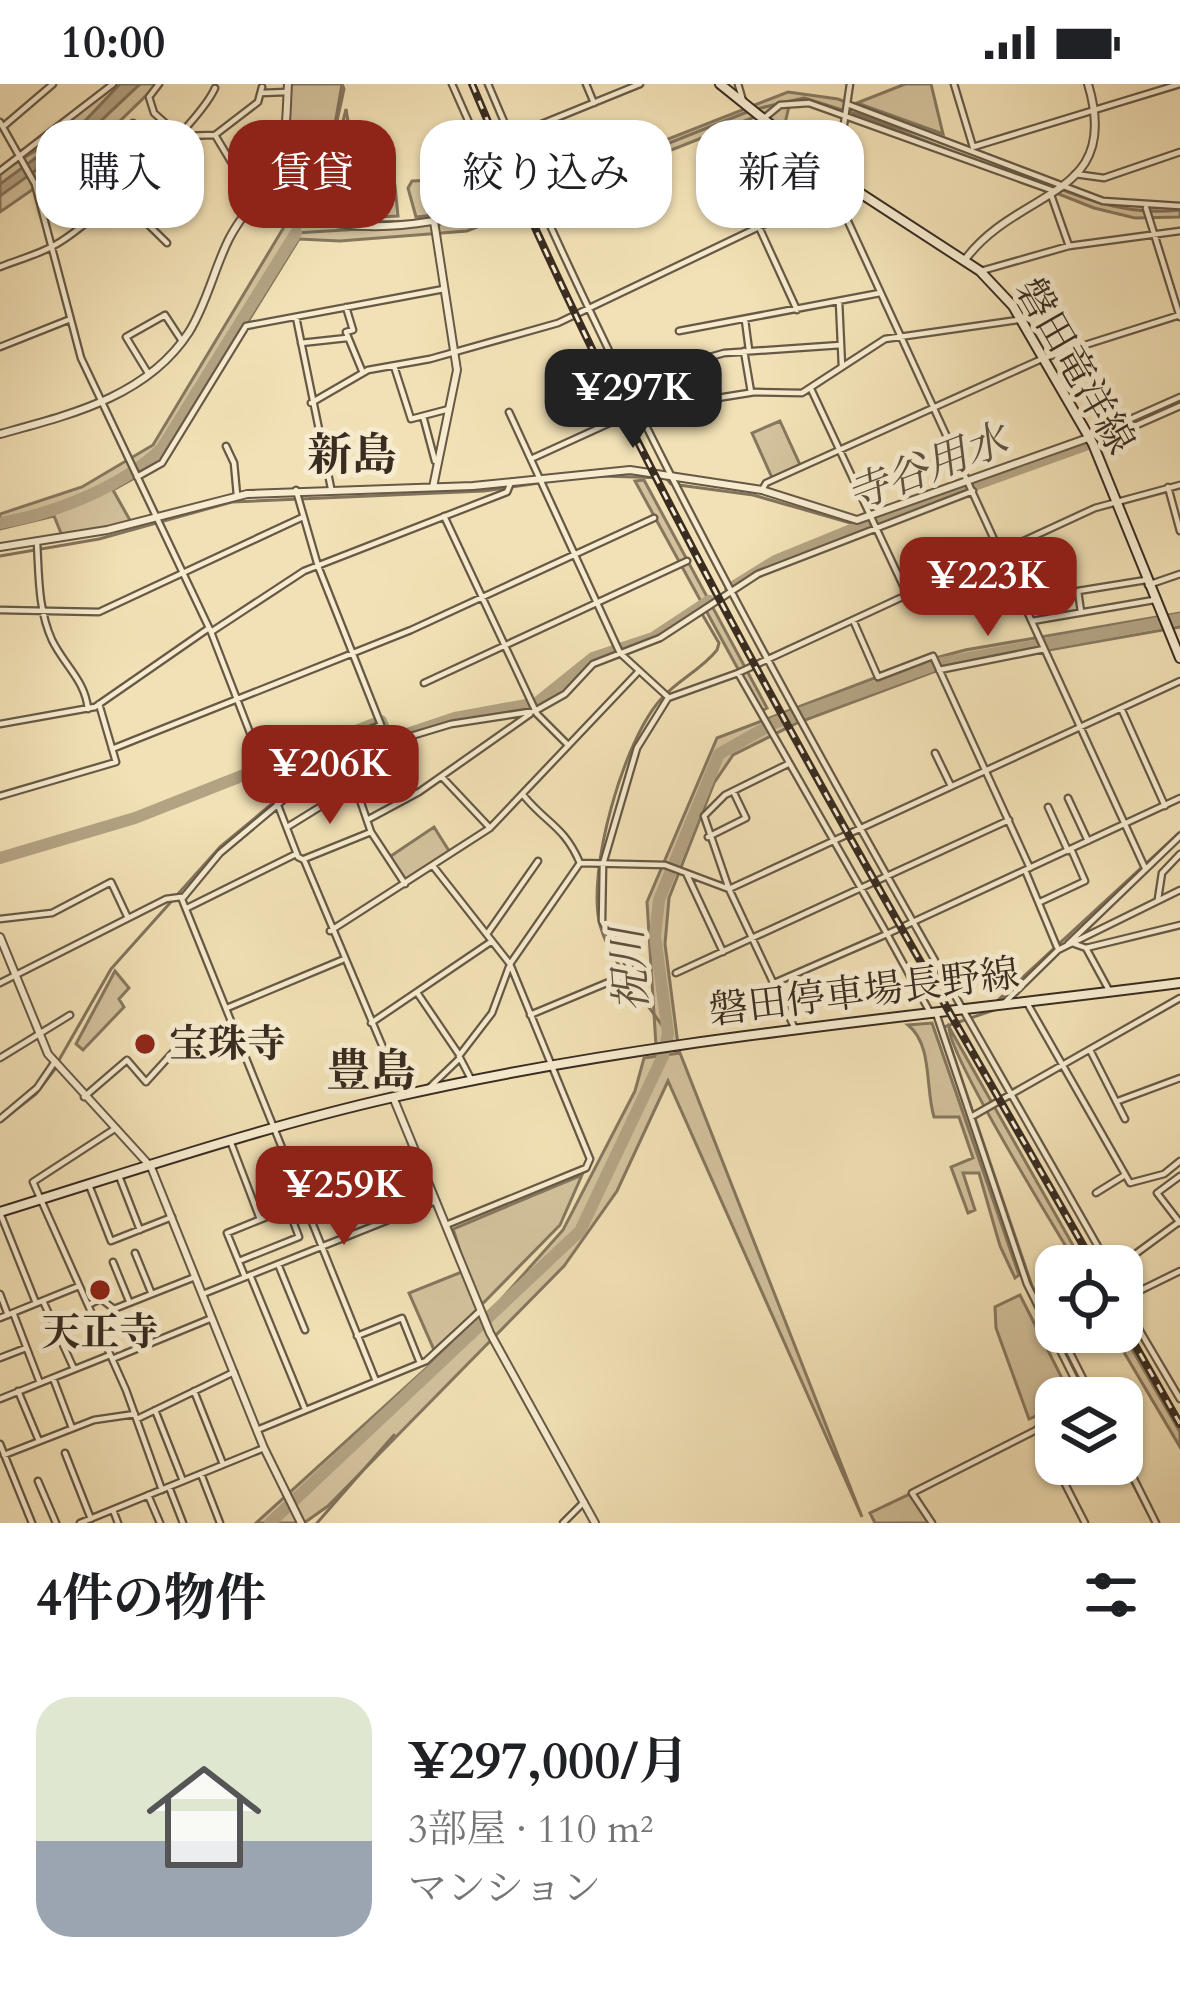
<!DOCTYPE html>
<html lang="ja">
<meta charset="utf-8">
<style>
:root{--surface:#fff;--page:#f6f6f6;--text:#202124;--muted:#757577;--line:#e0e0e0;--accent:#8f2418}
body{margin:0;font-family:Cardo,"Noto Serif JP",serif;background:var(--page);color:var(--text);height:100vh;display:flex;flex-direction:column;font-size:45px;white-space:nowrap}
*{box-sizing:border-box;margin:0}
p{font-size:39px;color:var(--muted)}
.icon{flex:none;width:66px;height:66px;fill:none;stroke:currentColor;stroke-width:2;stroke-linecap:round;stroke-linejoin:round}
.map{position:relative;height:1439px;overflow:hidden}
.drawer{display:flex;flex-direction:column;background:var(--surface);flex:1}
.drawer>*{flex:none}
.banner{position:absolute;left:36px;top:36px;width:1110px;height:108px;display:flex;gap:24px}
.tools{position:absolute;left:1035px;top:1161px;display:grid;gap:24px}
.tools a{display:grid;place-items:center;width:108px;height:108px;border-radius:24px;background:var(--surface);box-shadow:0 3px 9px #0004;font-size:60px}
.price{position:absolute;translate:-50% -102px;padding:0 27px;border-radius:24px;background:var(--accent);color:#fff;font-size:39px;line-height:78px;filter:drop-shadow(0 3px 6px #0008)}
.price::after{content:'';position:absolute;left:50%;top:72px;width:36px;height:27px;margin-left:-18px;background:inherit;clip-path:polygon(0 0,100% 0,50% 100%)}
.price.on{background:#222;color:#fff}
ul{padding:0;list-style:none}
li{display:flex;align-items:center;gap:36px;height:300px;padding:0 36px}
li+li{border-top:3px solid var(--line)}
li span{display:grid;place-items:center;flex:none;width:336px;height:240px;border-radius:36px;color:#555}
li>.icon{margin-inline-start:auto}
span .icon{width:144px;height:144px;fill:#fffc;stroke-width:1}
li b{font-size:51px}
h2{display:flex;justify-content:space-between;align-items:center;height:144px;padding:0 36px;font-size:51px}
.tag{padding:0 42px;border-radius:36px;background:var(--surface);box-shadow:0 3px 9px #0004;font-size:42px;line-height:108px}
.tag.on{background:var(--accent);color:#fff}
.status{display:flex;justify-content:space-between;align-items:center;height:84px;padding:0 60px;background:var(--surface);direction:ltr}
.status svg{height:33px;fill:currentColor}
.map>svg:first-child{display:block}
.green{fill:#d3c29d;stroke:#86775f;stroke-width:3}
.water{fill:#b3a383;stroke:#82735c;stroke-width:3}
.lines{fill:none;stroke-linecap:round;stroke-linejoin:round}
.stream{stroke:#82735c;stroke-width:3}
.river{stroke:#b3a383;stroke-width:12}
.minor-casing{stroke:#675946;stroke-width:9}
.tertiary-casing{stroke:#675946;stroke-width:10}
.secondary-casing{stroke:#392c21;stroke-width:12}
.minor{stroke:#f7ecd0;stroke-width:4.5}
.tertiary{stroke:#f7ecd0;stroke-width:6}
.secondary{stroke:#f7ecd0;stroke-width:8}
.rail-casing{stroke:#392c21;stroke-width:8}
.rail{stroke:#f7ecd0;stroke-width:3;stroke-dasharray:9;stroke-linecap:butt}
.poi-dot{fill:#8f2418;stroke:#f7ecd0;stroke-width:4.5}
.labels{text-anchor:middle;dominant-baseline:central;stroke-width:10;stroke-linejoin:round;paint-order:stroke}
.street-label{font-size:39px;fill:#392c21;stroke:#f7ecd0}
.poi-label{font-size:39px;font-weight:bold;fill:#392c21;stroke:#f7ecd0;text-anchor:start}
.water-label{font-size:42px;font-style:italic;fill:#5e503e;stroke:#f7ecd0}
.quarter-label{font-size:45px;font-weight:bold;fill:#392c21;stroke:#f7ecd0}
</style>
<div class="status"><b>10:00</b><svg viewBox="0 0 49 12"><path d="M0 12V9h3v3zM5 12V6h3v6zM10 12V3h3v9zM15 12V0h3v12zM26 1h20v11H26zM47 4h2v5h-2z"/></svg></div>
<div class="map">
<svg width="1180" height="1439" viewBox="0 0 1180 1439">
<rect width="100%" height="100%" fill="#f2e1b6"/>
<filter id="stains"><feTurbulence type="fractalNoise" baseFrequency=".00167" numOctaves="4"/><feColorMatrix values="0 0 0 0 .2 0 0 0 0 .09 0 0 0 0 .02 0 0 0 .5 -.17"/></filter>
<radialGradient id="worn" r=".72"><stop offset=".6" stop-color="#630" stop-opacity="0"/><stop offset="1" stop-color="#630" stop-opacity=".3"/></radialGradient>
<path class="green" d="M112,0h46l-68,66 -90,62v-39l41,-26z
M290,0h52l2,5 -21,97 -14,26 10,5 27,-108 6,36 -10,11 1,17 14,13h38l3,30 -66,3 7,3 95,-1 97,-28 257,-101 50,7 265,102 54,7 23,-4v13l-45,1 -41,-10 -237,-94 -67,-12 -7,30 -26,-16 -290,115 -127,10 -41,-2 -139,225 -47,26 18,32 -68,16 -9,-22 -54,13v-15l82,-27 71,-42 143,-238 -30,-21 21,-45z
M905,0h26l12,50 -86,-31z
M456,71l5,4 -9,16 16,36 -52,6 -8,-29 4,-7 27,-1z
M780,337l21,46 -28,13 -21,-47z
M644,396l123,228 -6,3 -126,-230z
M1180,529v14l-239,42 -144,54 -64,32 -19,28 -45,115 -4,46 14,108 -23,-6 -9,-144 70,-164 189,-72 59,-16z
M434,743l17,27 -46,30 -17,-26z
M115,887l14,17 -10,11 5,8 -41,43 -7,-6z
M932,939l87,252 -4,3 -15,-32 -21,-73h-16l12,37 -7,3 -17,-46 22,-9 -14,-41h-25c-9,-29 -1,-72 -26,-92z
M949,943l125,220 -6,3c-21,-35 -120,-196 -119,-223z
M680,969l182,464 -194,-436 -51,110 -53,75 -236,240 -24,17h-48l241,-219 66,-74 72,-139 9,-33z
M582,1091l-22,50 -125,127 -26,-59 55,-22 6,11 -17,-53z
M1020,1211l52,103h-16v9l-27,12 -33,-91 -1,-21z
M1112,1248h10l58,100v15z
M912,1409l20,30h-57l-5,-10z"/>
<path class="water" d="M120,0h20l-51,48 -89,64v-12l82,-60z"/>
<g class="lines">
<path class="stream" d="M756,25l48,-11 118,37
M1004,82c57,23 113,52 176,44
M296,149l175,-11 276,-110
M296,149l29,-51 17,-98
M601,392l65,2 5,6 82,11 108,31
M0,472l99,-17 133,-37 252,-11 83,-12
M997,917l183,-169
M994,926l-50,17 88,259 57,112
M668,950c-21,-32 -58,-72 -68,-109 -14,-53 24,-187 62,-227 16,-18 39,-28 55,-48l2,-7 -21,-36
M59,976l52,-91 109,-122 77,-64 54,-19 21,-19 17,-5
M0,1038l36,-28 19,-25
M1122,1379l31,60
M317,1439l77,-88"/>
<path class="river" d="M1097,355l83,-38
M0,439c53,-9 123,-36 162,-75l134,-215
M730,505l45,-28 86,-35 224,-81
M0,774l135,-40 246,-97 8,19 66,-22 82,-15 56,-45 60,-20 56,-37
M270,1439l310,-292 83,-175 5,-22 -13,-98 4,-36 60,-146 55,-31 163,-59 243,-45"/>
<g class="minor-casing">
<path id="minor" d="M159,0l-10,13 5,16 26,23 35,-1 39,65
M452,0l53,120
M488,0c173,412 401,794 621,1182
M586,0l8,19
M738,0l5,17
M954,0l19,63
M261,9l26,-1
M847,20l256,97 77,5
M763,35l17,-14 29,-2 245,88
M0,38l35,62 46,174 130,274 87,225 6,3 99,235
M133,39l13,40
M5,41l48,-41
M118,51l14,44
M215,51l43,-33 4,-15
M512,52l128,-52
M973,63l207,-63
M0,87l113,-87
M720,89l16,4 61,133
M1075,90l29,4 76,-26
M834,107l311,677
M116,109l51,50
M1051,111l18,51
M67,118l9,22
M1146,124l34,109
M0,183c17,-7 37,-12 53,-21 37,-19 147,-123 162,-158
M981,187l88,-25 111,-15
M839,217l3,66
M346,223l7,23 -7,2 17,41
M296,233l35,171
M745,236l4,30
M679,247l201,-38
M301,259l46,-5
M0,263l68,-27
M744,267l7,41
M698,276l8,41
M394,282l17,53 38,-10
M671,284l53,-15 117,-8
M148,289l-22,-36 39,-22 17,26
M811,305l96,205
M311,319l57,-33 62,-11 128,-36 276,-132 16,-107
M509,328l111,241 48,44
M423,332l12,45
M1092,352l88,-39
M1103,356l77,-34
M226,362l8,17 3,32
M533,374l103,-47 119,-19 47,1 83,-54 133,-19
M137,393l25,-14 84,-137 198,-37
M1168,403l12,44
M762,406l4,-7 278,-125 136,-43
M444,432l93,198 30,30
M37,459c2,33 1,66 15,97 12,25 33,40 36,69
M1148,501l32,-11
M0,526l99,2 204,-95
M1081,528l-3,-21 68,-11
M853,536l25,57 55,-21 97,212
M1032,537l122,-21
M211,548l93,-61 203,-79 4,-10
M939,586l105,-21
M738,589l149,261 -115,50
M424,599l263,-122
M1121,624l44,98
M0,640l95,-17 114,-79
M112,665l299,-119 243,-112
M935,669l16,33
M788,680l-63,31 -21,21 25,73 66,140
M266,685l115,-44 -63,-159 -22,-76
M392,687l-33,26 12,35 34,52
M442,693l48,51
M0,712l116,-34 -17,-58
M1068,714l20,43
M1048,723l20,44
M367,736l52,-28 111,-78
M289,742l34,-21
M708,753l38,-19 -13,-27
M304,775l67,-27
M580,779l85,2 64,24 451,-208
M433,782l77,98 80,195 -4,9 -140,57
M1025,786l32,77
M687,791l36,77
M182,815l38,-46 81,-68 45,-14 32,-25 73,-22 84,-13 30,-17 28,-30 67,-26 98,-64 215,-83
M1158,815l4,-26 18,-19
M1040,818l45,-21 -14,-32
M187,824l107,-53
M0,835l52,-6 59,-31 16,34
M330,847l160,-103 149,-157
M487,850l51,-73
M1072,859l14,5 24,44
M1068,860l112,-108
M1086,864l94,-23
M510,880l70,-101c-16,-37 -33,-39 -56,-67
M676,889l333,-153
M0,899l166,-84 15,-2 195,484
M418,910l40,59
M1026,917l104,182 34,-9 16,-13
M1002,921l56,-55 122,-60
M227,924l115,-48
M936,929l91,271 57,114
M931,930l-44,-80 293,-136
M530,931l103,-43 -31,-51 1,-57 34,-116 31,-50 70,-25 357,-165 85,-23
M371,939l121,-82
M1090,966l35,69
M0,974l70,-43
M472,997l-13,-25 33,-43 17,-46
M430,1003l30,-29
M84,1013l43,-37 19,22 29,-32 59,-24
M1118,1017l62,-23
M971,1033l209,-119
M0,1035l37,-31 17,-25
M116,1044l-83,54 93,208 36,100
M231,1059l29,76
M119,1092l21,54
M1180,1092l-23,17 23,30
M89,1101l22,56 61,-24
M1096,1109l29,-18
M0,1129l36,90
M135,1169l16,39
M239,1177l60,-24 -11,-29
M113,1178l16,39
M278,1180l27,66
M1119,1182l60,-44
M250,1191l55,134
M245,1193l-18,-44 118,-48
M1122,1204l18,43 40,68
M0,1210l8,21
M203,1210l233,-93
M1127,1213l53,-26
M43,1217l31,68
M88,1221l13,-6 13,10 81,-32
M14,1231l26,68
M0,1234l79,-32
M357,1252l45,-18 18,45
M1069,1264l19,-16
M1068,1265l25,49
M0,1274l26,-10
M112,1275l100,-41
M53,1294l19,50
M18,1307l21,50
M194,1307l29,73
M0,1315l110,-44
M155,1326l28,71
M137,1335l97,-47
M1037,1345l48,94
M257,1346l169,-69 54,-50
M0,1360l32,79
M65,1369l26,66
M4,1371l90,-35 41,-6
M1122,1371l34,68
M201,1390l19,49
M38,1397l18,42
M169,1403l14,36
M148,1411l12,28
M113,1426l5,13
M80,1439l184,-75
M563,1439l21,-21
M932,1439l-20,-30 144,-73"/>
</g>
<g class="tertiary-casing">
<path id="tertiary" d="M266,102c18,13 36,28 57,34 64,17 152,-4 211,-28
M964,177c55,-75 159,-61 124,-177
M0,350c69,-19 147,-37 189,-102 18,-29 25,-63 40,-93 11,-22 28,-40 40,-57 19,-26 17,-67 19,-98
M433,403l24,-117 -23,-149
M0,463l107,-17 140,-36 226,-8 157,-16 132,20 95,30 231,-82
M0,853l48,117 103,113 113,281 37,75
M393,1013l97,236 105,190"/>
</g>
<g class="secondary-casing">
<path id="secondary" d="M720,0l117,94 143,93 33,35 80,138 87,214
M0,1128c130,-40 261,-85 394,-115 259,-59 524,-80 786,-114"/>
</g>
<use href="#minor" class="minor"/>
<use href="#tertiary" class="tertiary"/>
<use href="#secondary" class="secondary"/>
<g class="rail-casing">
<path id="rail" d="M472,0c173,413 402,795 623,1182
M1122,1238l58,102"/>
</g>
<use href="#rail" class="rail"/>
</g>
<g class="poi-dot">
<circle cx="145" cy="960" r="12"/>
<circle cx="100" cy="1206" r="12"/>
</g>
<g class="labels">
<g class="street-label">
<text transform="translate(1075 282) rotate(60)">磐田竜洋線</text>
<text transform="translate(864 908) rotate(-7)">磐田停車場長野線</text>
</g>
<g class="poi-label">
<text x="169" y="960">宝珠寺</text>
<text x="100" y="1248" text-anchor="middle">天正寺</text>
</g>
<g class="water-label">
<text transform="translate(927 384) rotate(-21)">寺谷用水</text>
<text transform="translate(630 886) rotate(-94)">祝川</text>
</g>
<g class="quarter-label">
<text x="352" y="371">新島</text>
<text x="371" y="987">豊島</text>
</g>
</g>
<rect width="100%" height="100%" filter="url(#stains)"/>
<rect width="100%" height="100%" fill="url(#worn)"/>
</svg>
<div class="tools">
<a><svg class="icon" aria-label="locate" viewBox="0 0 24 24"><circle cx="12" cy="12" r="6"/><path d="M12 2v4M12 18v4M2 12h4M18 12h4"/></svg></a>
<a><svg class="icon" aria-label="layers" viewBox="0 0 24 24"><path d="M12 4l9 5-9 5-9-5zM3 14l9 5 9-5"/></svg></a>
</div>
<b class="price on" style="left:633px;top:367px">¥297K</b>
<b class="price" style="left:988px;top:555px">¥223K</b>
<b class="price" style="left:330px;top:743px">¥206K</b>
<b class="price" style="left:344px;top:1164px">¥259K</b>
<div class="banner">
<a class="tag">購入</a>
<a class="tag on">賃貸</a>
<a class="tag">絞り込み</a>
<a class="tag">新着</a>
</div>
</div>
<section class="drawer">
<h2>4件の物件<svg class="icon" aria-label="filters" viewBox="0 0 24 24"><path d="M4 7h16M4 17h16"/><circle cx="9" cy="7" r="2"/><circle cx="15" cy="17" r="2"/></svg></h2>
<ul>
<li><span style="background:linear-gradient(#dfe7d0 60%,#9aa5b1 0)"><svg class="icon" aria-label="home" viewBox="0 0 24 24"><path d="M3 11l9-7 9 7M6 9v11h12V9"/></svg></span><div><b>¥297,000/月</b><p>3部屋 · 110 m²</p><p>マンション</p></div></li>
</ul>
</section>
